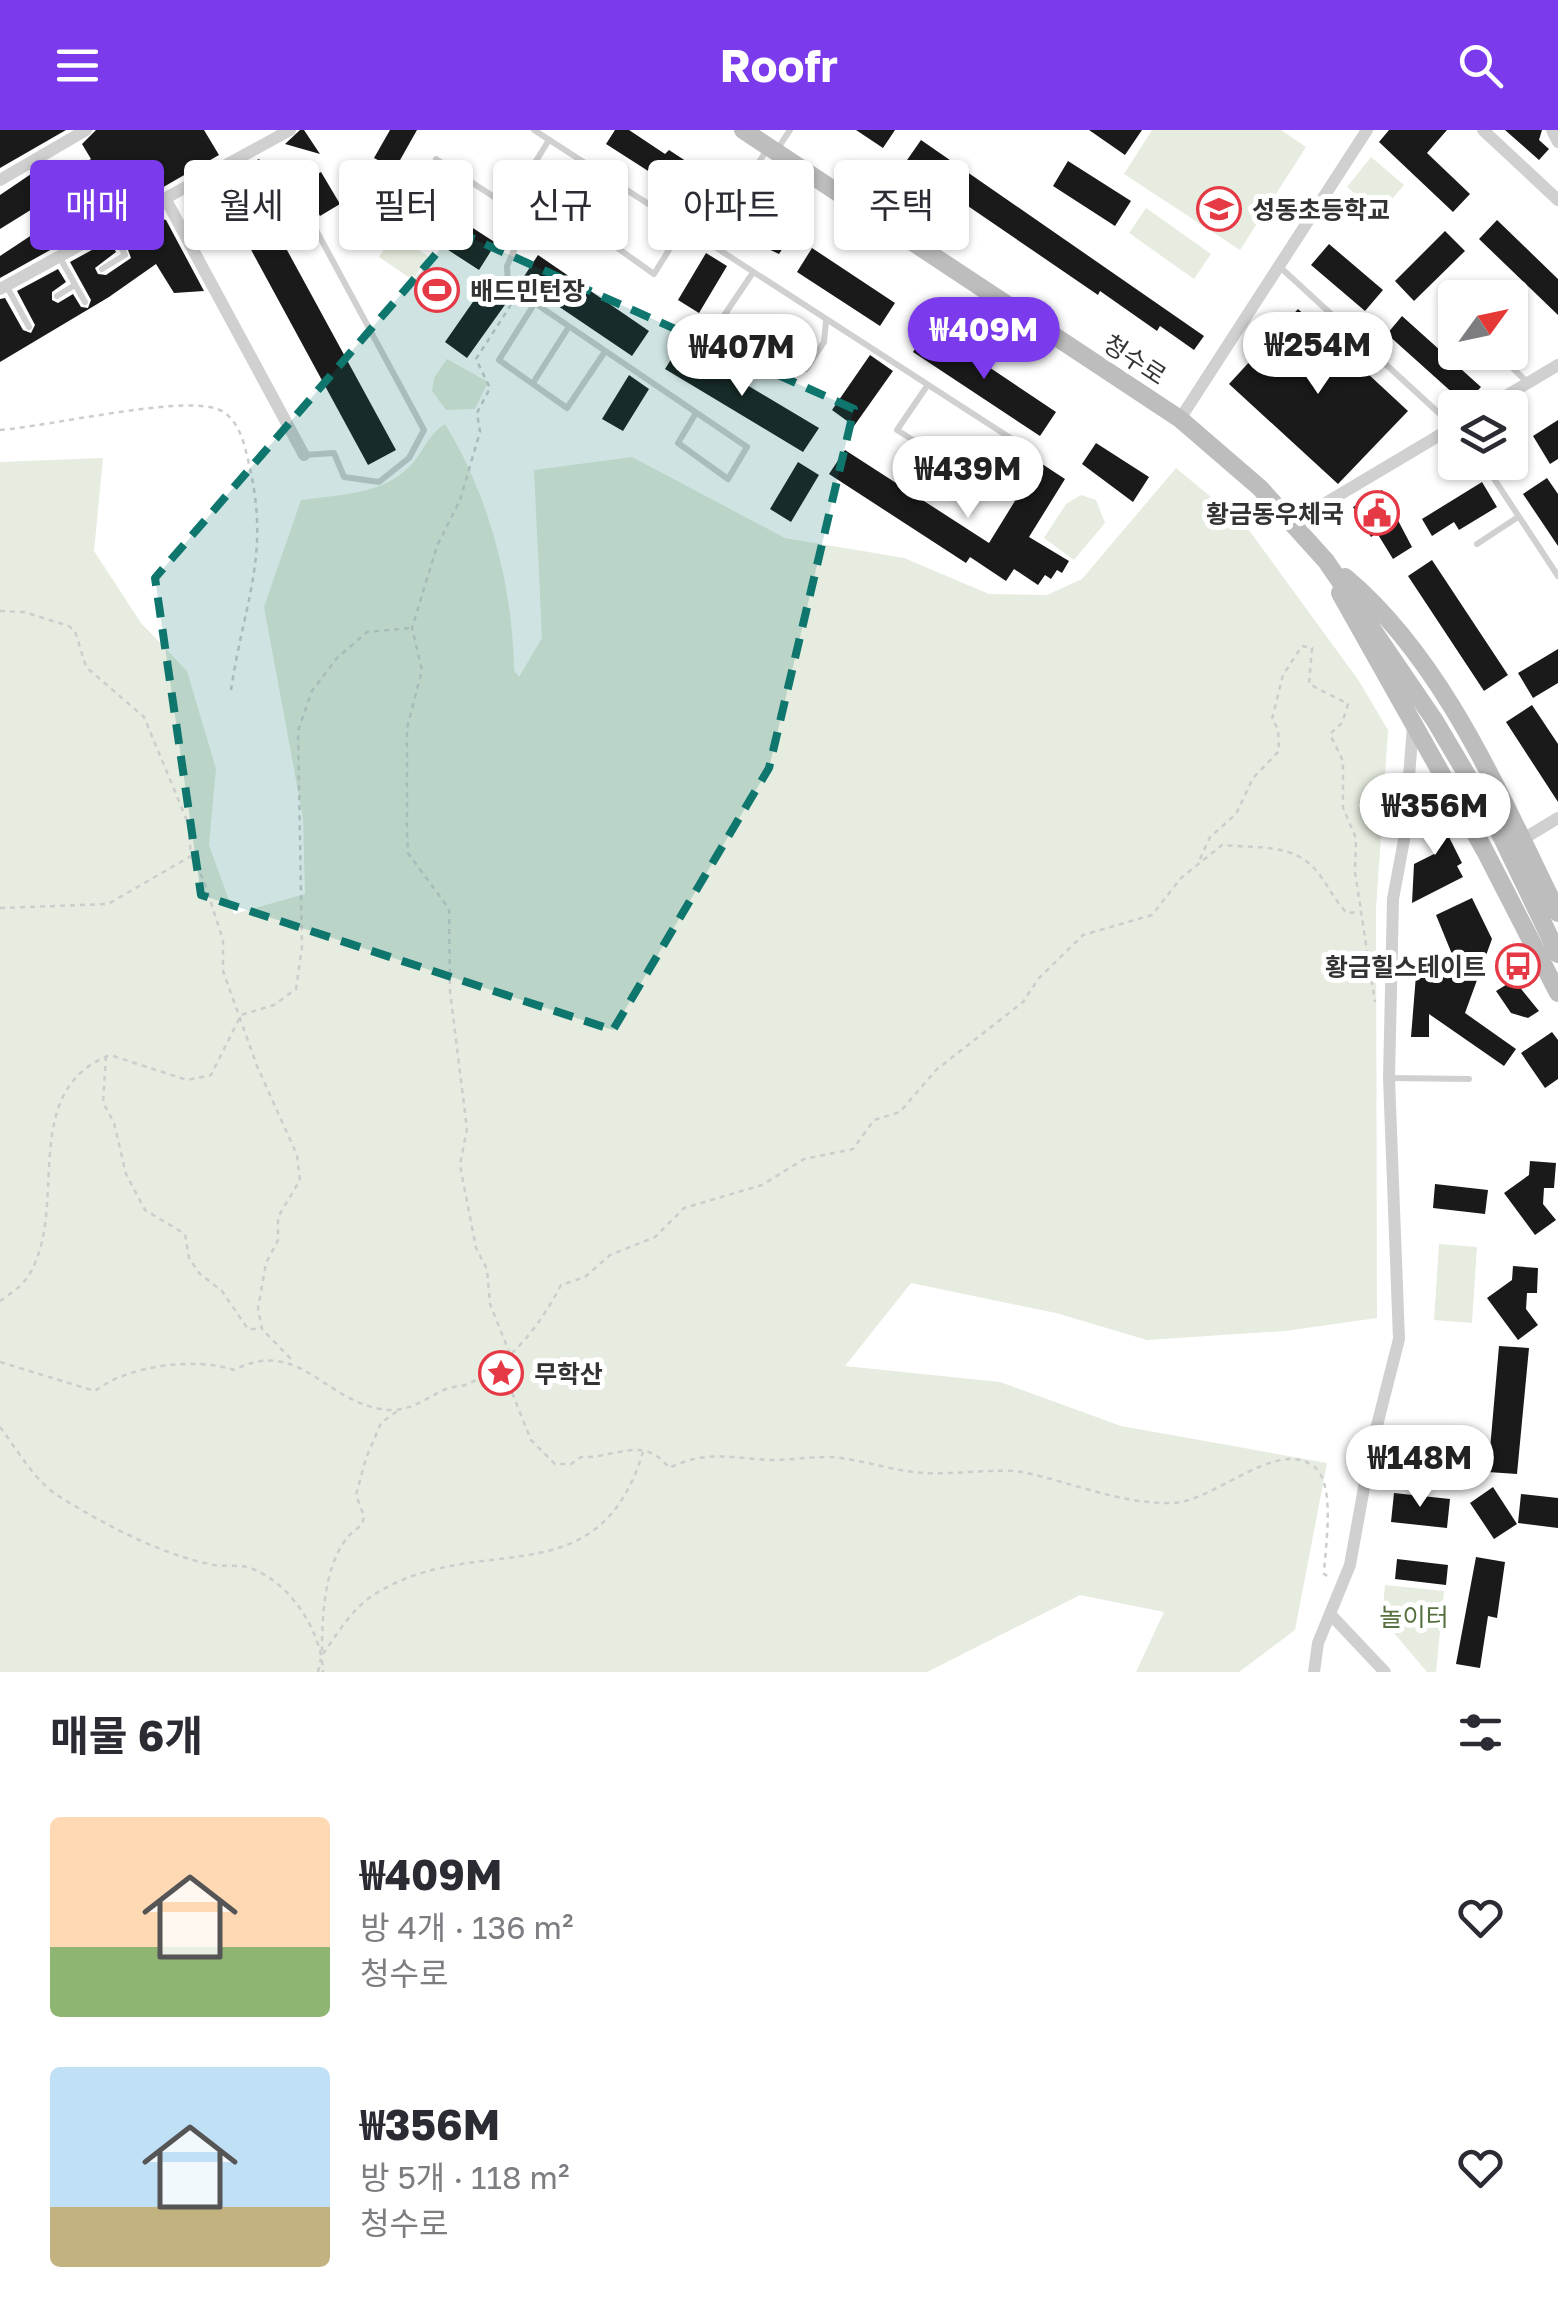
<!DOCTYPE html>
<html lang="ko">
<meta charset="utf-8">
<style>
:root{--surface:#fff;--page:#f7f7f7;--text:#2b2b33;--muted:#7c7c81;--accent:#7c3aed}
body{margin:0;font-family:"Golos Text","Noto Sans KR",sans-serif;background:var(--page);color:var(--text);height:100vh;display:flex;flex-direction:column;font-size:38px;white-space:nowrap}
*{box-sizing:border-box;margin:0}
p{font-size:32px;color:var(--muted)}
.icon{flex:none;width:55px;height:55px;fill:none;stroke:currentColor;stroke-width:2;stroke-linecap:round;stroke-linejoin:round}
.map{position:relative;height:1542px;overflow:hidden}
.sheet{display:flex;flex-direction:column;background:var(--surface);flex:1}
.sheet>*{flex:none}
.guide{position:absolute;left:30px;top:30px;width:1000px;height:90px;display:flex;gap:20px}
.needle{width:65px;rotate:57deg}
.buttons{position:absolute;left:1438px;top:150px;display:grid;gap:20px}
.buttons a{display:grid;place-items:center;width:90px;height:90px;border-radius:10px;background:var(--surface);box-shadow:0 2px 8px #0004;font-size:50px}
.price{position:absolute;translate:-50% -85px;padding:0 22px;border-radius:35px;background:#fff;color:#222;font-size:32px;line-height:65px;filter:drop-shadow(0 2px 5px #0008)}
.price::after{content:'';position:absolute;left:50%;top:60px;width:30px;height:22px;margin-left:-15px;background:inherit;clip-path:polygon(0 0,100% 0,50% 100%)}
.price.selected{background:var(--accent);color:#fff}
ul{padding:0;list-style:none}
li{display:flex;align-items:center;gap:30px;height:250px;padding:0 50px}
li span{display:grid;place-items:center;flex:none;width:280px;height:200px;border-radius:10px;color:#555}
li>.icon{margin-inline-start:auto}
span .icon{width:120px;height:120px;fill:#fffc;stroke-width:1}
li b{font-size:42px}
h2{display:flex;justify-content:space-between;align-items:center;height:120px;padding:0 50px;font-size:42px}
.tag{padding:0 35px;border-radius:10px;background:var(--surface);box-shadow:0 2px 8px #0004;font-size:35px;line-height:90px}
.tag.selected{background:var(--accent);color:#fff}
header{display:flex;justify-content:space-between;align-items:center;height:130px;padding:0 50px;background:var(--accent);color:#fff;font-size:45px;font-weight:700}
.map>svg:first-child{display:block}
.green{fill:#e6ecdf}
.building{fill:#1a1a1a}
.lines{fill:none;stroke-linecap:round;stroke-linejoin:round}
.path{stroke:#cdcdcd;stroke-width:2.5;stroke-dasharray:5 5;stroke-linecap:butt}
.service{stroke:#d0d0d0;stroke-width:6}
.minor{stroke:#d0d0d0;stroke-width:12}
.secondary{stroke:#bdbdbd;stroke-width:18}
.marked{fill:#0f766e;fill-opacity:0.2;stroke:#0f766e;stroke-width:8;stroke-dasharray:20 12;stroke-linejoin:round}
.labels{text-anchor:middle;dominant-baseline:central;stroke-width:10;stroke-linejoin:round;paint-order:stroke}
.poi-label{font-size:25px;font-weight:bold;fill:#333;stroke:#fff;text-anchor:start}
.street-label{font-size:25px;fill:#333;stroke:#fff}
.park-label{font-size:25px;fill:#56703f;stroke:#fff}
</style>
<header><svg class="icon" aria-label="menu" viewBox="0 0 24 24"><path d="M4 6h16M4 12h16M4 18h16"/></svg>Roofr<svg class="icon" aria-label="search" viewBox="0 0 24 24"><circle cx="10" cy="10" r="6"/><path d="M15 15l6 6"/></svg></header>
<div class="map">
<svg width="1558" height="1542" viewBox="0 0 1558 1542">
<rect width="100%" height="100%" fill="#fff"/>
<path class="green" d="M1152,0h129l25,17 -66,103 -116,-76z
M1371,27l33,28 -25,29 -32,-27z
M1146,78l65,46 -17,25 -65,-46z
M394,104l34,22 -15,24 -34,-23z
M447,229l41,23 -13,27 -29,1 -14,-19 2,-13z
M445,294c44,71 68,163 69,246l5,7 23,-39 -8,-168 98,-13 153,81 119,20 85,36 58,1 35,-16 94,-111 70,58 113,155 29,49 -12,179 1,409 -92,13 -138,9 -91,-27 -145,-30 -66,83 155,16 121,44 206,37 -32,167 -56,42h-103l28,-60 -84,-17 -153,77h-927v-1210l103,-4 -9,93 47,72 46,48 29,98 -7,76 25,69 71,-20 -2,-76 -39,-211 37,-107c41,-6 88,-5 115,-41 11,-15 13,-24 29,-35z
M1081,365l15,5 9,23 -31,37 -30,-22 22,-34z
M1439,1114l38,3 -5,76 -38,-3z
M1385,1455l59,6 -8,81h-9l-45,-53z"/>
<path class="building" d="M0,0h66l-66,38z
M96,0h108l15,25 -99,57 -18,-30 -24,15 -7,-12 -71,44v-34l34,-23 12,14 45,-27 -9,-15z
M300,0h4l16,24 -35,-10z
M390,0h27l-22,39 -21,-11z
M615,0h14l36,24 4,-4 52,34 -15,24 -100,-64z
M856,0h39l-12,18z
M1089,0h53l-17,25z
M1389,0h58l-20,23 43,41 -17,18 -74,-70z
M1505,0h37l-3,10 10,9 -10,11z
M921,10l283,196 -10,14 -34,-24 -3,5 -57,-40 -2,4 -193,-132z
M259,29l11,14 -19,11 145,266 -28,15 -144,-265 -29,16 -4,-7 4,-14z
M1068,31l63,40 -16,25 -62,-40z
M559,35l21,12 -28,47 -21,-13z
M321,42l19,32 -20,12 -19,-32z
M399,58l42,27 4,-5 51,33 -17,27 -94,-61z
M764,80l30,21 -15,23 -17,-8 -3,4 -16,-10z
M158,88l8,2 38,71 -30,2 -18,-29 -47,33 -109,65v-63l5,-1 18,32 8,3 4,-8 -18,-34 41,-22 8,13 -14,10v8l6,3 15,-9 8,13 7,1 3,-8 -21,-38 40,-22 6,12 -21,16 3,6 8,1 25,-17 -9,-24z
M56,89l14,20 -70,39v-22z
M1497,90l61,59v36l-79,-76z
M1445,101l20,20 -51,50 -19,-20z
M1329,114l54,46 -18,21 -54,-46z
M812,118l83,55 -15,23 -83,-54z
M706,123l21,13 -28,47 -21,-13z
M538,125l111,76 -17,25 -111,-75z
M484,156l23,16 -40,56 -22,-16z
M1298,179l110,102 -70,73 -109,-100z
M1402,186l79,71 -16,17 -78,-70z
M929,197l127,85 -16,24 -127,-84z
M680,215l139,83 -16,24 -138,-83z
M870,225l23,16 -39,55 -22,-16z
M629,245l20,14 -26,42 -21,-12z
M1558,290v39l-8,5 -17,-28z
M1096,313l53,34 -16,25 -51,-38z
M845,320l144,93 50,-81 26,17 -36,58 40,24 -7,12 -5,-3 -6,9 -6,-4 -7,10 -24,-16 -8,12 -36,-24 -4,6 -137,-89z
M798,332l21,13 -28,47 -21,-13z
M1547,348l11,16v52l-35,-52z
M1482,352l15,25 -38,23 -5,-8 -22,14 -10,-17z
M1382,360l30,57 -19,12 -16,-26 -6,4 -18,-30z
M1432,430l76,115 -24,16 -76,-115z
M1558,519v34l-25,15 -15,-25z
M1532,575l26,39v58l-52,-80z
M1431,671l31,62 -5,3 6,11 -51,26 2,-39 22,-11 -12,-23 -2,-24z
M1472,768l20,41 -27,74 51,36 -12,17 -75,-52v23h-18l6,-74 39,1 -20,-49z
M1514,850l25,31 -11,7 -17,-5 -15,-22z
M1552,902l6,8v39l-13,9 -24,-35z
M1530,1031l26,2 -2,25h-10l-1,16 13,16 -21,15 -31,-42 25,-18z
M1435,1054l53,6 -3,24 -52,-6z
M1513,1136l25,2 -1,25h-10l-1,16 12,16 -20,15 -31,-42 25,-18z
M1499,1216l30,2 -12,126 -29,-2z
M1398,1312l25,4 -2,16 -25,-3z
M1493,1357l24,37 -23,15 -24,-36z
M1394,1363l56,6 -3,29 -56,-6z
M1521,1364l37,4v30l-40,-5z
M1476,1427l29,5 -8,56 -9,-2 -8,52 -24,-4z
M1397,1429l51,6 -2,20 -51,-6z"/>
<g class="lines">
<path class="path" d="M0,300c50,-4 173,-33 214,-22 21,5 29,29 33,48 25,96 -2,141 -16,234
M0,481l24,1 45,14 6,5 11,36 58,50 44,106 3,33 -83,48 -108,4
M191,726l13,25 19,59v31l34,95 40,89 3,25 -22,37v23l-12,23 -8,46 4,20 30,31
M1200,729l10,-22 26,-23 17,-36 26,-27 -1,-22 -6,-10 11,-44 19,-29 10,2 -3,36 39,20 -6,19 -12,11 13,27v47l13,30 -1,34 6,39
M106,926l-3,46 11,21 12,51 19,36 40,24 4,24 10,15 23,18 26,38h13
M0,1171c10,-7 22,-15 29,-26 41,-68 -12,-184 81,-220l77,25 24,-5 30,-60 33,-10 22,-16 6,-42 -4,-216 14,-40 25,-33 30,-26 43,-4
M510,1224l-20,-50 -3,-35 -11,-21 -16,-83 7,-36 -17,-138 -1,-82 -41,-56 -1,-20v-105l15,-58 -10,-42 25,-82 23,-46 20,-68 -3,-19 13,-25 -14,-29 38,-59
M0,1232l95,29c33,-26 101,-34 139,-21 64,-33 90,30 147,39 27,5 43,-10 65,-20 6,-3 15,-2 22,-5 43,-21 71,-57 93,-99l24,-8 25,-22 45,-18 29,-29 78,-23 42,-26 49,-10 21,-29 26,-8 36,-42 87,-68 16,-24 44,-43 69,-20 29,-37 41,-33c30,3 69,-2 92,23 12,13 19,31 33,45l14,-1 14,90
M501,1235l30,75 24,24h16l10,-7c32,2 63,-23 88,11 39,-19 64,-9 104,-8 22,0 46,-5 68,-2 28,4 54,13 82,15 30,2 74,-5 99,-1 49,10 98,32 149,31 44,-1 102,-63 141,-38 25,15 13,83 12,109l5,3
M0,1297c17,22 35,55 60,70 45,28 102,58 154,68 13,2 27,-1 39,4 38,15 69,63 70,103
M322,1521c0,-40 3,-104 40,-126l2,-9 -8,-21 10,-37 15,-35 18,-13
M323,1524c14,-20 29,-45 49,-58 105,-69 225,7 271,-144
M318,1542l3,-13"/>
<path class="service" d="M534,0l481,311 -31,44 -87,-55 30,-44
M776,21l14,-21
M436,29l121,79 35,-8 62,44 28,-45
M295,61l129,239 -15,28 -30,24 -35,-5 -10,-24 -29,2
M508,76l41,-66
M528,89l-21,47 1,19 239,162 -19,32 -50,-36 18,-30
M706,114l62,-96
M60,128l25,44
M1280,137l174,160
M102,139l23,-14 -13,-26
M752,144l-27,40 81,55 18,-27 2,-21
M7,157l22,40
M57,166l18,-11
M533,176l-34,54 68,48 37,-55
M1452,181l3,3
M1496,222l31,30
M533,253l35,-55
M1483,332l75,114
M1477,414l41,-27
M1390,948l79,1
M1368,1347l51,5"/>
<path class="minor" d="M1483,0l75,70
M1552,0l6,12
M0,50l86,-50
M165,68l139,257
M0,159l290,-159
M1486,278l72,-43
M1180,289l187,-289
M1292,393l163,-97
M1523,709l35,-21
M1332,1486l53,56
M1314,1542l4,-29 32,-78 21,-116 28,-110 -10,-261 4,-179 11,-59 9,-114"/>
<path class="secondary" d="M743,0l437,289 80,69 66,73 109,160 58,98 65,135
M1345,447c100,84 156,221 213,336
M1340,463l145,258 73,142"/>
</g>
<path class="marked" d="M456,101l398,178 -85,359 -156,262 -412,-135 -46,-317z"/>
<defs>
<g id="school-ring" transform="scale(2.25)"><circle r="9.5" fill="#fff" stroke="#e63946" stroke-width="1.5"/><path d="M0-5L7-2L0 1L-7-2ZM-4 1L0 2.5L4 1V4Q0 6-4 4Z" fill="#e63946"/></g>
<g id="stadium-ring" transform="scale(2.25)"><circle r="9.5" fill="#fff" stroke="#e63946" stroke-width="1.5"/><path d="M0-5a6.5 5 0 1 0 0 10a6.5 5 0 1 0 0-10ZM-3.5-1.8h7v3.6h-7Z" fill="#e63946"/></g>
<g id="civic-ring" transform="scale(2.25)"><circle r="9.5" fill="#fff" stroke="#e63946" stroke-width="1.5"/><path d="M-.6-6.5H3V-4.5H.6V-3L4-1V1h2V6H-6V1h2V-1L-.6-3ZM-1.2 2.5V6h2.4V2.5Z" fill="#e63946"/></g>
<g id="bus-ring" transform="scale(2.25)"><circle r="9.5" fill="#fff" stroke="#e63946" stroke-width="1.5"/><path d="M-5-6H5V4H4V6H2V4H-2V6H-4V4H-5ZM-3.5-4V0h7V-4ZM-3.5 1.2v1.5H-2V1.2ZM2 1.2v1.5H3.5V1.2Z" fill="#e63946"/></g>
<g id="sight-ring" transform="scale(2.25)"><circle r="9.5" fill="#fff" stroke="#e63946" stroke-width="1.5"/><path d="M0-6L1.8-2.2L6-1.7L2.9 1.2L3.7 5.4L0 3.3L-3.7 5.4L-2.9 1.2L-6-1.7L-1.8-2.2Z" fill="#e63946"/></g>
</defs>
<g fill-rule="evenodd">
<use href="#school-ring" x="1219" y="79"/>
<use href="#stadium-ring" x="437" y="160"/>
<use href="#civic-ring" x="1377" y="383"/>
<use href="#bus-ring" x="1518" y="836"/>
<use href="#sight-ring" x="501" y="1243"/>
</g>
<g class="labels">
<g class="poi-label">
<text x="1252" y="79">성동초등학교</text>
<text x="470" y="160">배드민턴장</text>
<text x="1344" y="383" text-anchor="end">황금동우체국</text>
<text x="1486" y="836" text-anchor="end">황금힐스테이트</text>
<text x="534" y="1243">무학산</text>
</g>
<g class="street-label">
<text transform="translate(1135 229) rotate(33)">청수로</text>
</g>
<g class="park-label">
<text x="1414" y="1486">놀이터</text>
</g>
</g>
</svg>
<div class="buttons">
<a><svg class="needle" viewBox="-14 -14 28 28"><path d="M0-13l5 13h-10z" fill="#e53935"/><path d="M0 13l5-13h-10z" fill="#7c7c81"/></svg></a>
<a><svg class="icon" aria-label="layers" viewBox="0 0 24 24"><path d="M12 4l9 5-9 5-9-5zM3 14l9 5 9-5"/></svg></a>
</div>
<b class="price selected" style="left:984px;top:252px">₩409M</b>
<b class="price" style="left:1318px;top:267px">₩254M</b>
<b class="price" style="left:742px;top:269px">₩407M</b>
<b class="price" style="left:968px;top:391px">₩439M</b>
<b class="price" style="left:1435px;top:728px">₩356M</b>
<b class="price" style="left:1420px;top:1380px">₩148M</b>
<div class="guide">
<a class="tag selected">매매</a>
<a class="tag">월세</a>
<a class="tag">필터</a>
<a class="tag">신규</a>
<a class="tag">아파트</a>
<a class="tag">주택</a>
</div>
</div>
<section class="sheet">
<h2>매물 6개<svg class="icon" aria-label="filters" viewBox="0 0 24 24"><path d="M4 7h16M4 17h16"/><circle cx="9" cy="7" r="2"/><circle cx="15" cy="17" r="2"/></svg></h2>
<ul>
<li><span style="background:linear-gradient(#ffd9b3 65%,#8fb573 0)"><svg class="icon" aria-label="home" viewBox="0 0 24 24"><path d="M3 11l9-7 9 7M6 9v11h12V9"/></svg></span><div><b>₩409M</b><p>방 4개 · 136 m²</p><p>청수로</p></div><svg class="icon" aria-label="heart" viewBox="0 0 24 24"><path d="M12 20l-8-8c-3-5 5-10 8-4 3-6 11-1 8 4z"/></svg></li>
<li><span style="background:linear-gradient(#bfe0f5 70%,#c2b280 0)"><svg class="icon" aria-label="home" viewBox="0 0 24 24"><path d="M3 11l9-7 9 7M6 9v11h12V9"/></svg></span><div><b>₩356M</b><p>방 5개 · 118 m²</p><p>청수로</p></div><svg class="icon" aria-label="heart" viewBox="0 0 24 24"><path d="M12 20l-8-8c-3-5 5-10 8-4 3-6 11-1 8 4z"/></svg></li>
</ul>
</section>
